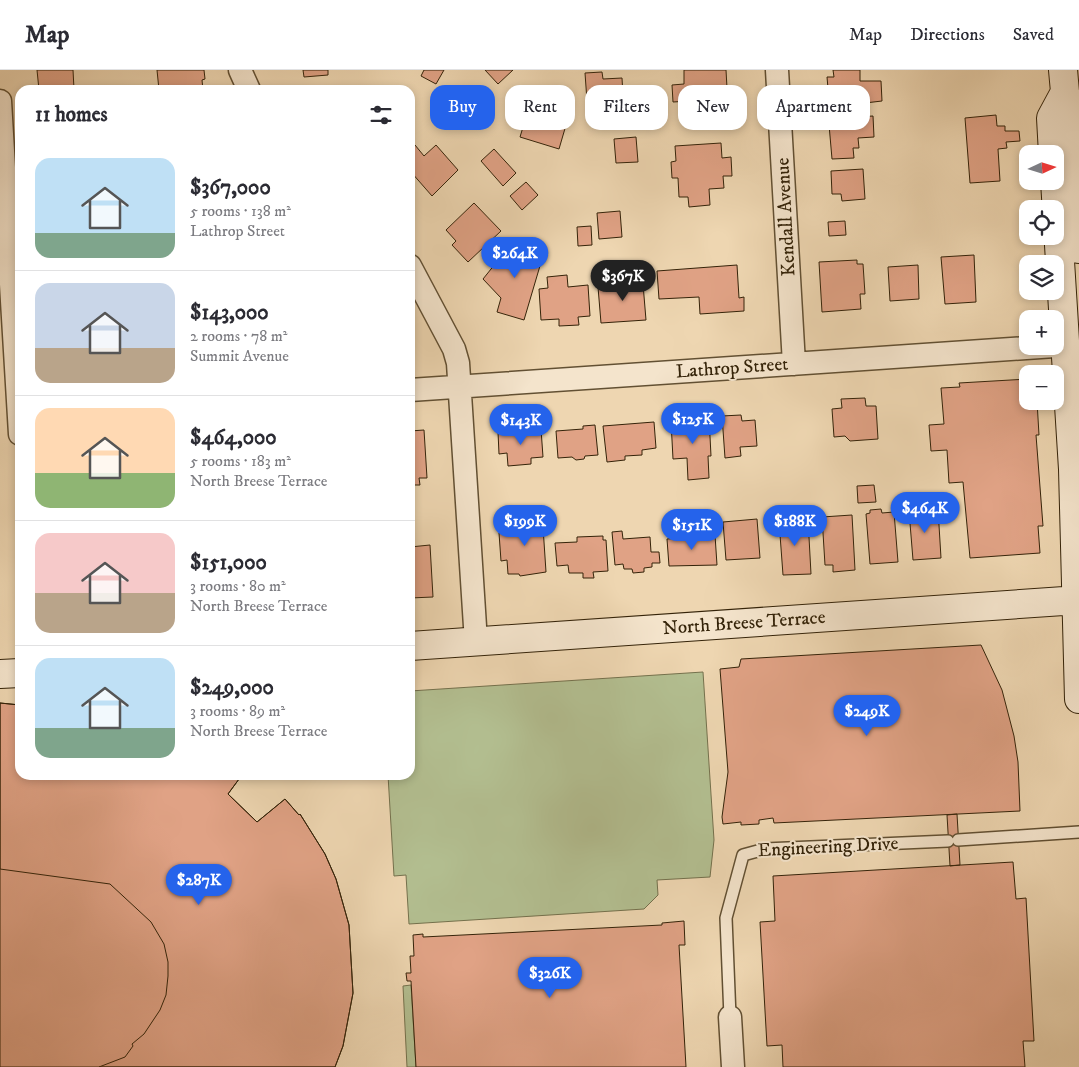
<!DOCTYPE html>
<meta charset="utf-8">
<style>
:root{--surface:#fff;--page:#f7f7f7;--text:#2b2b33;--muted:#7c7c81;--line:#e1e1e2;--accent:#2563eb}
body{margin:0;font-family:"IM FELL DW Pica",serif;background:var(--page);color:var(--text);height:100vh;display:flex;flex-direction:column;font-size:19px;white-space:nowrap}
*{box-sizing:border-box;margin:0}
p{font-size:16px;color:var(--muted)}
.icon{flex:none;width:28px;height:28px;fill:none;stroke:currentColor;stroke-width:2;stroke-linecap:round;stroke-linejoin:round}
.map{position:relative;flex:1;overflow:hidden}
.sheet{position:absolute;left:15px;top:15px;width:400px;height:695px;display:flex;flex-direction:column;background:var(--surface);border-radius:15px;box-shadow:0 2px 8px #0003}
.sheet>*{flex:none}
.hud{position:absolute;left:430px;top:15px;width:475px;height:45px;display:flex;gap:10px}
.needle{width:32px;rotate:86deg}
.buttons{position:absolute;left:1019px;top:75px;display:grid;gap:10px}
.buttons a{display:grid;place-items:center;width:45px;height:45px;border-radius:10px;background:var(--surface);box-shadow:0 2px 8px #0003;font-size:25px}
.price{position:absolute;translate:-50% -42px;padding:0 11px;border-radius:18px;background:var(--accent);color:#fff;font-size:16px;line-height:32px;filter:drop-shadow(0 1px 2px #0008)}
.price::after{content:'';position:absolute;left:50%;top:30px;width:15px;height:11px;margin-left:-8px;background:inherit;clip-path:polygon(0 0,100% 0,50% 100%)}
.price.current{background:#222;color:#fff}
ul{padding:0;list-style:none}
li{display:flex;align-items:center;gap:15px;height:125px;padding:0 20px}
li+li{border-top:1px solid var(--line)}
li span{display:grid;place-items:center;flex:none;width:140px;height:100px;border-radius:15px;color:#555}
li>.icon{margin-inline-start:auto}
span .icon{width:60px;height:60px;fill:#fffc;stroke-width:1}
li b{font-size:21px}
h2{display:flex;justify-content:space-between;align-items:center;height:60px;padding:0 20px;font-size:21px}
.tag{padding:0 18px;border-radius:15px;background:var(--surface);box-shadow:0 2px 8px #0003;font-size:18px;line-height:45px}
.tag.current{background:var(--accent);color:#fff}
header{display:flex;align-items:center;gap:30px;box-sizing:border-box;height:70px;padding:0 25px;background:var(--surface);border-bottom:1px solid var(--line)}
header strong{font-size:24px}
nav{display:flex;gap:28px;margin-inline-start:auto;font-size:18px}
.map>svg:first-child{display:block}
.green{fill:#b3bf91;stroke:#74714d}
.building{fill:#e0a285;stroke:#342309}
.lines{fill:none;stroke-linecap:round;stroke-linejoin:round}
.lane-casing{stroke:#625033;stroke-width:14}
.street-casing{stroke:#625033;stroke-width:25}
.secondary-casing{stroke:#342309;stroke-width:30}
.lane{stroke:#f4e4cc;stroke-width:11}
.street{stroke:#f4e4cc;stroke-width:22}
.secondary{stroke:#f4e4cc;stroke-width:28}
.labels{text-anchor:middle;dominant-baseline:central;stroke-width:4;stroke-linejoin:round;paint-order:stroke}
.street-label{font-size:19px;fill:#342309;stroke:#f4e4cc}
</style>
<header>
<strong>Map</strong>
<nav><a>Map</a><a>Directions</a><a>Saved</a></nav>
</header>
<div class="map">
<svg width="1079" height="997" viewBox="0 0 1079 997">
<rect width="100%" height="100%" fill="#eed6b1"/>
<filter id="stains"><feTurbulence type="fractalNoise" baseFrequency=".004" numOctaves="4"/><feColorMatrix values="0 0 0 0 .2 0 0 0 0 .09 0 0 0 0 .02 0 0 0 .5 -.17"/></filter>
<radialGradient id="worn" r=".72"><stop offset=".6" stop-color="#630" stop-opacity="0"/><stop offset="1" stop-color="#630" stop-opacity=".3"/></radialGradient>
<path class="green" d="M703,602l11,168 -4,37 -53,3 1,15 -14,14 -235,15 -3,-49 -12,1 -6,-101h22v-84z
M411,915l5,82h-9l-4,-81z"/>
<path class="building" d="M37,0h36l1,19 -35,1z
M157,0h47l1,9 -3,1 1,10h-44z
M303,0h25v5l-24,2z
M424,0h20l-8,14 -15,-8z
M485,0h28l-15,14z
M684,0h42l2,36 -31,2v-5l-8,1v-3l-16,1 -1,-17 12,-1z
M833,0h27v11h21l1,20 -17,2 -1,-6 -16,1v4h-9v-3l-10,1 -2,-23h7z
M602,2l1,7 19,-1 2,35h-14l1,5 -12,1v-5l-11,1 -3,-42z
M856,41v6l17,-1 1,21 -16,1 1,10h-6l1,10 -22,1 -4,-46z
M527,44l39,11 -7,24 -39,-12z
M996,45l1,11h8v5h14l1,10 -14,1 1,6 -9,1 2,32 -30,2 -5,-65z
M636,67l2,25 -22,1 -2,-24z
M721,73l1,15 9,-1 1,19h-9l1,12 -15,1 1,16 -21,2 -1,-10h-9l-1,-19h-6l-1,-16 5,-1 -1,-15z
M415,75l9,11 12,-11 22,25 -26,26 -21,-24 -1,1v-24z
M494,79l22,24 -13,13 -22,-25z
M863,99l2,30 -23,2 -1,-7h-9l-1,-23z
M526,112l12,13 -16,15 -12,-14z
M474,133l27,28 -33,31 -16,-17 4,-4 -10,-11z
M620,141l2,26 -23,2 -2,-26z
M845,151l1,14 -17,1 -1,-14z
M591,156l1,19 -14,1 -1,-19z
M516,168l18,6 -4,12 12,3 -18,61 -27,-8 4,-14 -18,-19z
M974,185l2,47 -31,2 -4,-47z
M857,190v4h6l2,30h-5l1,15 -39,3 -3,-50z
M737,195l2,33 5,-1v14l-44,3 -1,-17 -40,2 -2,-28z
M918,195l1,34 -29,2 -2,-34z
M567,205l1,12 20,-2 2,31 -12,1 1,8 -20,1v-7l-18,1 -2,-31 9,-1 -1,-11z
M640,208v6h3l3,36 -45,3 -3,-36 19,-1v-7z
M1028,309v22h9l2,34h-3l7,91h-5l2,27 -70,5 -7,-76 -14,1 -2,-33 -16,1 -2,-26 15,-1 -3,-36 19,-1 -1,-4z
M865,328l1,8h10l2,33 -28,2 -5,-5 -11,1 -2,-28 10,-1 -1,-9z
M741,345l1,6 13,-1 2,26 -17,1 1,9 -16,2 -3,-42z
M709,347l2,39h-3l1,22 -21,2 -1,-22 -14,1 -2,-38z
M654,352l2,26 -14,2v5l-17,1v4l-18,2 -4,-36z
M595,355l3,30 -13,1 -1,3 -8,1 -4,-3 -14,1 -2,-27 27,-2v-3z
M541,359l2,28 -12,1v6l-23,2 -1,-13 -8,1 -1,-22z
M424,360l3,48h-8l1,7h-10v-54z
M874,415l2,17 -18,1 -1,-17z
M881,439l1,4 12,-1 4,50 -28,2 -4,-50 4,-1v-3z
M938,439l3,49 -28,2 -4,-49z
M542,442l4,60 -26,4 -1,-2h-11l-1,-14 -6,1 -2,-28 28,-2 -1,-6h-5l-1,-12z
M852,445l3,55 -22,2v-7h-8l-3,-48z
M757,449l3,39 -34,2 -3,-38z
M808,449l3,55 -28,1 -4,-54z
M622,461l1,8 27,-2 1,15h8l1,11h-8v4l-8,1v4l-11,1 -1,-4h-8l-1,-5 -8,1 -3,-33z
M715,465l2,30 -48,1 -2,-27z
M603,466v4h3l2,31 -15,1 1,6h-11v-5h-14l-1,-8 -11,1 -2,-23 22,-1v-5z
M430,475l3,52 -23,1v-51z
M981,575l21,45 12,46 4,26 2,49 -246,12 -1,-5 -14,2v4l-18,1v-3l-18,2 -1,-7 6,-45 -8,-103 19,-2 2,-8z
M0,633l20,2v70h222l-14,19 29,28 28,-23 14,16 1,-1 25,40 11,25 13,46 4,68 -10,53 -8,21h-236l26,-10 8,-11 -1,-2 12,-10 16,-24 6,-15 2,-19v-14l-4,-18 -13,-22 -41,-38 -110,-15z
M0,633l20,2v70h222l-14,19 29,28 28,-23 14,16 1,-1 25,40 11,25 13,46 4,68 -10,53 -8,21h-335z
M957,744l3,51 -10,1 -3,-51z
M1013,792l3,37 10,-1 1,18 7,125h-11l2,26h-242l-1,-22 -15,1 -7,-124 15,-1 -2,-45z
M684,851l1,24h-6l7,122h-270l-5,-86h-4l-1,-8h5l-1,-17h4l-1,-21 10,-1v3l239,-12v-2z"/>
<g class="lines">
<g class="lane-casing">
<path id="lane" d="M958,770l121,-8
M730,947l-4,-99 17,-63 22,-6 183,-8"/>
</g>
<g class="street-casing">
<path id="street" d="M240,0l9,20
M777,0l17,294
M0,31l20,333
M410,196l44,83 4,14 18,279
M410,320l645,-44
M730,947l3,50"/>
</g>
<g class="secondary-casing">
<path id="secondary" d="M1063,0l2,22 6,24 8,133
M1053,84l-2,-36 14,-26
M1055,111l18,288 6,230
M410,576l669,-46
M0,604l20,-1"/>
</g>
<use href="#lane" class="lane"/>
<use href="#street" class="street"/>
<use href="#secondary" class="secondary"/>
</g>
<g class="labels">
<g class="street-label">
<text transform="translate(786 147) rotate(-93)">Kendall Avenue</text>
<text transform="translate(732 298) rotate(-4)">Lathrop Street</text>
<text transform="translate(744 553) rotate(-4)">North Breese Terrace</text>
<text transform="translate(828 777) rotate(-3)">Engineering Drive</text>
</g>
</g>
<rect width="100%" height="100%" filter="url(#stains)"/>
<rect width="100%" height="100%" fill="url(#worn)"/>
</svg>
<div class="buttons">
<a><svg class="needle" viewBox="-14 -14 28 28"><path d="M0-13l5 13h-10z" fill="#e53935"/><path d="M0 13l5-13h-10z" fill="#7c7c81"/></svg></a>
<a><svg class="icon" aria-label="locate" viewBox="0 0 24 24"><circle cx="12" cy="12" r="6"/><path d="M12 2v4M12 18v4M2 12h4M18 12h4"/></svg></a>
<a><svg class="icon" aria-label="layers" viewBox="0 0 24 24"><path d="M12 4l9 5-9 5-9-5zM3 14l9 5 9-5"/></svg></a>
<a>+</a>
<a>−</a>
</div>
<b class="price" style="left:515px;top:209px">$264K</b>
<b class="price current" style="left:623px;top:232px">$367K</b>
<b class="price" style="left:693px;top:375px">$125K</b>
<b class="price" style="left:521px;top:376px">$143K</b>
<b class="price" style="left:925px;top:464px">$464K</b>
<b class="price" style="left:525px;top:477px">$199K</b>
<b class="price" style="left:795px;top:477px">$188K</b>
<b class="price" style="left:692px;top:481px">$151K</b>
<b class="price" style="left:867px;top:667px">$249K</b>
<b class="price" style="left:199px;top:836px">$287K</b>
<b class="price" style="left:550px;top:929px">$326K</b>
<div class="hud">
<a class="tag current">Buy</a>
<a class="tag">Rent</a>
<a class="tag">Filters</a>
<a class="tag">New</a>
<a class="tag">Apartment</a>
</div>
<section class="sheet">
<h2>11 homes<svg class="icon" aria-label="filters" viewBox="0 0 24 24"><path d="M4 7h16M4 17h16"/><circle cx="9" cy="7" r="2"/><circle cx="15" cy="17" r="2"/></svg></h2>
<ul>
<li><span style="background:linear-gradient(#bfe0f5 75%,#7fa58c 0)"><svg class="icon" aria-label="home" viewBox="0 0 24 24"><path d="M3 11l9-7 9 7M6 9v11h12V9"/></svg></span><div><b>$367,000</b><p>5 rooms · 138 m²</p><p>Lathrop Street</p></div></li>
<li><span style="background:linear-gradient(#c9d6e8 65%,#b9a48a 0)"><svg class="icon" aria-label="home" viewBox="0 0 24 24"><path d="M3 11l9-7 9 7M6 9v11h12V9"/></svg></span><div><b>$143,000</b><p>2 rooms · 78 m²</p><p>Summit Avenue</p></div></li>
<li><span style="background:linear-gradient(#ffd9b3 65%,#8fb573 0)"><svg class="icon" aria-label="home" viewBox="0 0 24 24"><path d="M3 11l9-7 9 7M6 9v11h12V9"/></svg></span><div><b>$464,000</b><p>5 rooms · 183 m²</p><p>North Breese Terrace</p></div></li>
<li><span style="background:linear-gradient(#f6c9c9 60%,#b9a48a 0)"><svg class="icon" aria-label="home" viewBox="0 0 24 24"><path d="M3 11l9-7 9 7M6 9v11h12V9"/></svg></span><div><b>$151,000</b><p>3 rooms · 80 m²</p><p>North Breese Terrace</p></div></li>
<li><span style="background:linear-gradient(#bfe0f5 70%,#7fa58c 0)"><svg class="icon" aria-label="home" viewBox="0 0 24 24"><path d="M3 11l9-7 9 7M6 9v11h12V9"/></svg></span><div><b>$249,000</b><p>3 rooms · 89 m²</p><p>North Breese Terrace</p></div></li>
</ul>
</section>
</div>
